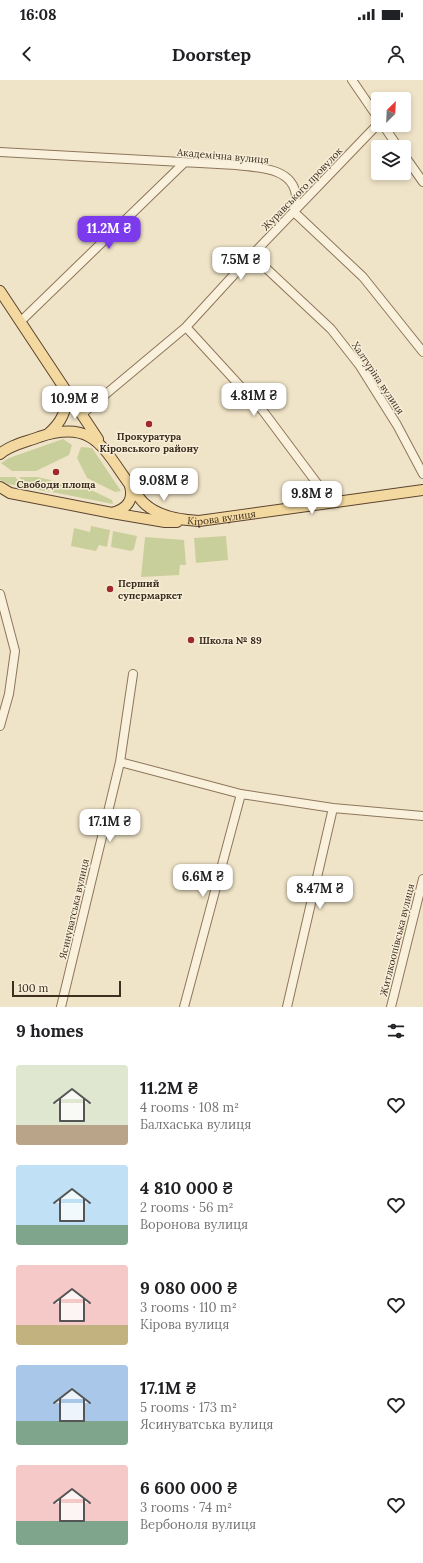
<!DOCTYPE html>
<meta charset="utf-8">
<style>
:root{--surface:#fff;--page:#f6f6f6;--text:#202124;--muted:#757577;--accent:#7c3aed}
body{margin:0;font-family:Lora,serif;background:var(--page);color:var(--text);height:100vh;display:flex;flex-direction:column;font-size:15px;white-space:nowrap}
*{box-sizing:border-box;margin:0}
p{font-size:13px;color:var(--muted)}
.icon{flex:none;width:22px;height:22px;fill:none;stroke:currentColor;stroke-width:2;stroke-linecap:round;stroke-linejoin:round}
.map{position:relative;height:927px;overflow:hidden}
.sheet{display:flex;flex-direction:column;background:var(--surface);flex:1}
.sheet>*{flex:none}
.needle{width:26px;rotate:24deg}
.fabs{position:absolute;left:371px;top:12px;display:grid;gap:8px}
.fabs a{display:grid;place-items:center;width:40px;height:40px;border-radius:4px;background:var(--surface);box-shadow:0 2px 6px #0003;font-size:20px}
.scale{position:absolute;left:12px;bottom:10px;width:109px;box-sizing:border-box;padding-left:4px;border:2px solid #3d2e20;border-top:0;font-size:11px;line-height:14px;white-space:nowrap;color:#3d2e20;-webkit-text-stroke:3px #f7eed8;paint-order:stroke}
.price{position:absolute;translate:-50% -34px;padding:0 9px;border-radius:8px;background:#fff;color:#222;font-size:13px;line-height:26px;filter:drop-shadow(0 1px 2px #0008)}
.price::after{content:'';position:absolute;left:50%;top:24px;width:12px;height:9px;margin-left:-6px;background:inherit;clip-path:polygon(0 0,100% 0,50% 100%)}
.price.current{background:var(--accent);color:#fff}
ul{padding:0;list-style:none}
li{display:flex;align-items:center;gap:12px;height:100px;padding:0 16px}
li span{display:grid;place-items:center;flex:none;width:112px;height:80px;border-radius:4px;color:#555}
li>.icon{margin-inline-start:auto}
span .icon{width:48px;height:48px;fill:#fffc;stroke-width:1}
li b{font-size:17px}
h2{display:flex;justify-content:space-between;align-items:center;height:48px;padding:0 16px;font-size:17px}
.status{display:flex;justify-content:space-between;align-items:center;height:28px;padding:0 20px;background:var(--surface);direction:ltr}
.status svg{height:11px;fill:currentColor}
header{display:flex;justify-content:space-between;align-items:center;height:52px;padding:0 16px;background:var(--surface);font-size:18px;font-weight:700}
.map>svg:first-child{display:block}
.green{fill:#c9cf9b}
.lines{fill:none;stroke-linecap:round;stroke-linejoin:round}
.minor-casing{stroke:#8d765c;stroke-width:10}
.major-casing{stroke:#5b4430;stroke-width:12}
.minor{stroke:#faf1dc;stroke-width:8}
.major{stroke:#f3d9a0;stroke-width:10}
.poi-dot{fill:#9e2a2b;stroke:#f7eed8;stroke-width:1.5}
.labels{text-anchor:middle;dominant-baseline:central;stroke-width:3;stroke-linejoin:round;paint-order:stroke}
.street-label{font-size:10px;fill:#3d2e20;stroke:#f7eed8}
.poi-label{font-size:10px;font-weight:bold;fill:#3d2e20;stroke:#f7eed8}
</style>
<div class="status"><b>16:08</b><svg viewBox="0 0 49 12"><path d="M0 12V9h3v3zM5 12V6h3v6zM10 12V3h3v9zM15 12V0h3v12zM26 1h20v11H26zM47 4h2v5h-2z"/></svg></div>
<header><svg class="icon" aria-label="back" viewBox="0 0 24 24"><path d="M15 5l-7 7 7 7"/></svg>Doorstep<svg class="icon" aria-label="person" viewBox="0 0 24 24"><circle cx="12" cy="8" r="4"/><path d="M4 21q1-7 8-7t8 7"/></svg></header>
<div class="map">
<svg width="423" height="927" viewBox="0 0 423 927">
<rect width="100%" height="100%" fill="#f0e4c8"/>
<path class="green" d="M63,359l9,6 -3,10 -33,16h-24l-11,-8 8,-5z
M81,367l11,1 29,43 -6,1 -28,-14 -10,-20z
M0,397h15l10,10 -17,-3 -8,-4z
M19,397h18l14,3 -2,12 -20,-4z
M54,401l31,6 27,13 1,4 -61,-12z
M91,446l19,4 -3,17 -8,-2 -3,6 -25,-5 3,-18 16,4z
M113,451l24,5 -3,13 -3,2 -20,-4z
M226,456l2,24 -32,3 -2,-25z
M145,457l39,3 2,25h-6l-1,10 -38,2z"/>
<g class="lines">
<g class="minor-casing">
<path id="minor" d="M352,0l26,38
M383,45l15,22
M0,72l236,13c22,3 57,2 60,31 0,5 -2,11 -2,16l69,65 60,75
M404,75l19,27
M252,175l79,74 29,37 37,59 26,49
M20,242l164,-159
M186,247l77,84 68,91
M82,334l104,-87 66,-72 126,-131
M0,514l15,57 -6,43 -9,32
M120,682l121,32 92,14 90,8
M61,927l59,-245 13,-88
M184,927l57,-213
M287,927l46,-199
M391,927l32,-128"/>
</g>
<g class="major-casing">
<g id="major">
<path d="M0,211l98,148"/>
<path d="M48,354c14,-12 19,-24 19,-42"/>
<path id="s1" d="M0,374c10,-9 26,-12 39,-17 57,-19 65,14 94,52 4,5 7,11 12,15 14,13 35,16 54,17l224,-31"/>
<path d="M0,407l10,6 102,20c15,-4 22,-13 18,-27"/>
<path d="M112,433l53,9h12"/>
</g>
</g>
<use href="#minor" class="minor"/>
<use href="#major" class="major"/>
</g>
<g class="poi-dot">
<circle cx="149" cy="344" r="4"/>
<circle cx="56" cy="392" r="4"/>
<circle cx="110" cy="509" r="4"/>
<circle cx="191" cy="560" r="4"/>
</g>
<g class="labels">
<g class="street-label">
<text transform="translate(223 76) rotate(5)">Академічна вулиця</text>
<text transform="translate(302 109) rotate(-46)">Журавського провулок</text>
<text transform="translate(378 298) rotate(56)">Халтуріна вулиця</text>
<text stroke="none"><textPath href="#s1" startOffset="263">Кірова вулиця</textPath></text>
<text transform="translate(74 829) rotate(-77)">Ясинуватська вулиця</text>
<text transform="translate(397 860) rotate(-76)">Житлкоопівська вулиця</text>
</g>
<g class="poi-label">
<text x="149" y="356">Прокуратура<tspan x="149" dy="12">Кіровського району</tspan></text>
<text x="56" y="404">Свободи площа</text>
<text x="118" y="503" text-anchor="start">Перший<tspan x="118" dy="12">супермаркет</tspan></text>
<text x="199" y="560" text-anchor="start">Школа № 89</text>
</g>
</g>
</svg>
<div class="fabs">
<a><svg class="needle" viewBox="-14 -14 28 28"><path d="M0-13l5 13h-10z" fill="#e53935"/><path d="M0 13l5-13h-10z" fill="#757577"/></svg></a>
<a><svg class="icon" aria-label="layers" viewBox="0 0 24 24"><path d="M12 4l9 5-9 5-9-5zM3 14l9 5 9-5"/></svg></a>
</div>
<div class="scale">100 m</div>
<b class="price current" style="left:109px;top:170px">11.2M ₴</b>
<b class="price" style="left:241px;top:201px">7.5M ₴</b>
<b class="price" style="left:254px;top:337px">4.81M ₴</b>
<b class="price" style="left:75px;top:340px">10.9M ₴</b>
<b class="price" style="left:164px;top:422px">9.08M ₴</b>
<b class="price" style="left:312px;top:435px">9.8M ₴</b>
<b class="price" style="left:110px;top:763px">17.1M ₴</b>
<b class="price" style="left:203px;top:818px">6.6M ₴</b>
<b class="price" style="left:320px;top:830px">8.47M ₴</b>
</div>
<section class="sheet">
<h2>9 homes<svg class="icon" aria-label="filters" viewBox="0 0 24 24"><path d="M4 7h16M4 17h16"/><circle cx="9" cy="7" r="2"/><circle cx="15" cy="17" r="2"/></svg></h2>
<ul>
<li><span style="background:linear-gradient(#dfe7d0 75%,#b9a48a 0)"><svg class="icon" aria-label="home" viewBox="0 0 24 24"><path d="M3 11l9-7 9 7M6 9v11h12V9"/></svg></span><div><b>11.2M ₴</b><p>4 rooms · 108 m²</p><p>Балхаська вулиця</p></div><svg class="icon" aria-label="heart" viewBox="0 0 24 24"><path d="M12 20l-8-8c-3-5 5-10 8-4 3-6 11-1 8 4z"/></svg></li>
<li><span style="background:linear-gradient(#bfe0f5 75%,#7fa58c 0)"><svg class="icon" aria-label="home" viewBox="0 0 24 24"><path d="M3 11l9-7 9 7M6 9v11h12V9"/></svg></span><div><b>4 810 000 ₴</b><p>2 rooms · 56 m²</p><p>Воронова вулиця</p></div><svg class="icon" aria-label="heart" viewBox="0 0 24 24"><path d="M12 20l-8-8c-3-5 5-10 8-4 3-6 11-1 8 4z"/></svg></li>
<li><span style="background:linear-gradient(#f6c9c9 75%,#c2b280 0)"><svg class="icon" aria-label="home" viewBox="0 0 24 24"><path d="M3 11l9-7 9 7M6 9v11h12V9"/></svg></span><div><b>9 080 000 ₴</b><p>3 rooms · 110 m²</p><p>Кірова вулиця</p></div><svg class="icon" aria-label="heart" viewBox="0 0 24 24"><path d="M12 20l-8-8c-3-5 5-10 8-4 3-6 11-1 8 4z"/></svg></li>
<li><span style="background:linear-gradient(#a9c7e8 70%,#7fa58c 0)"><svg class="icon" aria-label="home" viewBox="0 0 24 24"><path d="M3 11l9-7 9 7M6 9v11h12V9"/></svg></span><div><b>17.1M ₴</b><p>5 rooms · 173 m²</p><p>Ясинуватська вулиця</p></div><svg class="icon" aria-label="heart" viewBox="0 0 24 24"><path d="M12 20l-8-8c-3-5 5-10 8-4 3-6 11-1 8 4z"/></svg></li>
<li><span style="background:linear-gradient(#f6c9c9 70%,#7fa58c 0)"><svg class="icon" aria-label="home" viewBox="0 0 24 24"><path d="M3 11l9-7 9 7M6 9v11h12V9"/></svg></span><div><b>6 600 000 ₴</b><p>3 rooms · 74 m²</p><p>Вербоноля вулиця</p></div><svg class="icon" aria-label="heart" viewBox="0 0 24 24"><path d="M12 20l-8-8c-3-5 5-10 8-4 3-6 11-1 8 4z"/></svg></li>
</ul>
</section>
